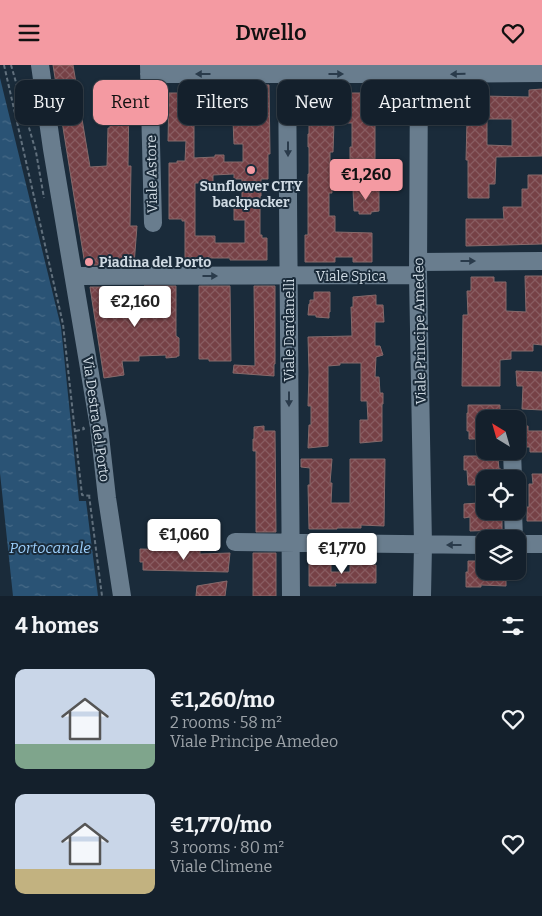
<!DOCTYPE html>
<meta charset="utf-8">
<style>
:root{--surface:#14202c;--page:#212d38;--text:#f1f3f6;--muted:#9da3a9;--line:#333e48;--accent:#f49aa2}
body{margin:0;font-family:Bitter,serif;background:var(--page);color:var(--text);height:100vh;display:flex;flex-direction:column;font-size:19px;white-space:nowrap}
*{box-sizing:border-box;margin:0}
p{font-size:16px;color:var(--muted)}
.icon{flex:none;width:28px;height:28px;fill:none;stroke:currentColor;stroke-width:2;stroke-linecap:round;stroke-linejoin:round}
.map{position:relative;height:531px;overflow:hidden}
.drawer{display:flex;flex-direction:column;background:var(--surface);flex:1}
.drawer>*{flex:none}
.banner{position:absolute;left:15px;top:15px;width:512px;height:45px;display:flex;gap:10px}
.needle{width:32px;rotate:323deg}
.tools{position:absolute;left:476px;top:345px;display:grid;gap:10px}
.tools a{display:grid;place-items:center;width:50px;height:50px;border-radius:10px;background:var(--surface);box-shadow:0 1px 4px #0004,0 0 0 1px var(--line);font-size:25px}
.price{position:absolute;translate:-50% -42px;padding:0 11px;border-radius:5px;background:#fff;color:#222;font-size:16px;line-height:32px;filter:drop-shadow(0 1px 2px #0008)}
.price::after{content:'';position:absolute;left:50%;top:30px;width:15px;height:11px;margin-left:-8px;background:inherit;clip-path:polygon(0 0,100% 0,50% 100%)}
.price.selected{background:var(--accent);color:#111}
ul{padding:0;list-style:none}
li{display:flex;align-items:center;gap:15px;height:125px;padding:0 15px}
li span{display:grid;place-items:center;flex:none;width:140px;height:100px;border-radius:10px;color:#555}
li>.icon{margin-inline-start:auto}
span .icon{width:60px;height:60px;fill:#fffc;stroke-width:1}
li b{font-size:21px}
h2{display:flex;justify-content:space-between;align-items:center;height:60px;padding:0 15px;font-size:21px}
.pill{padding:0 18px;border-radius:10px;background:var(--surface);box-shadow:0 1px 4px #0004,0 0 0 1px var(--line);font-size:18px;line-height:45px}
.pill.selected{background:var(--accent);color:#111}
header{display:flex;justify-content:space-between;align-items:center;height:65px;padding:0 15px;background:var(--accent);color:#111;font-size:22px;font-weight:600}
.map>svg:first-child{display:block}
.water{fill:url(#water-ripples)}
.building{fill:url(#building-cross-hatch);stroke:#866a6b;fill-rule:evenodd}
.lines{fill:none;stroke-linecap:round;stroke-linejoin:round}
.path{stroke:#61707d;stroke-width:2;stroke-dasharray:4 2.5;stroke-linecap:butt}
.minor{stroke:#697d8e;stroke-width:18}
.oneway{fill:#2a3b4b}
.poi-dot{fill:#f49aa2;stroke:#1a2b3a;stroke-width:2}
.labels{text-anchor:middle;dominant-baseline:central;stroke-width:4;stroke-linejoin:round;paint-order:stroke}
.street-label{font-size:14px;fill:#cfdae3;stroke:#1a2b3a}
.poi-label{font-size:14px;font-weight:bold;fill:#cfdae3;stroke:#1a2b3a}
.water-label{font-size:15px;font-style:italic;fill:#9ccffc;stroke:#1a2b3a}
</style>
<header><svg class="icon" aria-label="menu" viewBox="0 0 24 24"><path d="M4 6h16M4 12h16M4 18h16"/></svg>Dwello<svg class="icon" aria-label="heart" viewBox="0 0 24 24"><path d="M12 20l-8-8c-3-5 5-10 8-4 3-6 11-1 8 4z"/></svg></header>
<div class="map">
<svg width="542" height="531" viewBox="0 0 542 531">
<defs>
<pattern id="water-ripples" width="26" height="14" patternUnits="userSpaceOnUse" patternTransform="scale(1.25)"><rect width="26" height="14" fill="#2a5375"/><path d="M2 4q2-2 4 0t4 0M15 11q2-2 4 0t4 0" fill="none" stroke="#486b88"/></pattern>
<pattern id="building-cross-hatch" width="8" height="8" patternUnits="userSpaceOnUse" patternTransform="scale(1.25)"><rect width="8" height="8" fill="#764146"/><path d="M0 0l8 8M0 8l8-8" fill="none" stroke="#885c61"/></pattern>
</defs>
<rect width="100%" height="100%" fill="#1a2b3a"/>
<path class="water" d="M0,13l61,249 18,174h7l12,95h-85l-13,-123z"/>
<path class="building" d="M53,0h20l17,102 17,-1 1,-38h2v-35h19l-1,73h3l-1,60h7l-3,39h-49z
M244,20h25l1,69h-2v25h-7v17h-1v39h2v3h5v22h-37v-2h-45v-37h-3v-2h-13v-56h8v-2h8l1,-20h-18l1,-48h46v4h10v20h-31v41l21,-1v-2h9v7h19v-18h-9l-1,-23 15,-1v-24h-4zM234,109v5h8v26h-8v15h11v23h-30v-7h-20v-53h18v-8z
M542,24v67l-46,1 -1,27h-6v14h-21v-38h-2l1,-39h-1v-31h16v6l47,1v-7zM487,54h25v27l-25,-1z
M351,28h19v14h12v16h-7v36h-25v-12h2v-24h-18l-1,29h-3v21h1l1,20h-3v23h6v16l37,1v29h-19v-5h-18v5h-30v-27h3v-61h1v-27h-1v-13h1v-40z
M528,110h14v69l-76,2v-27h38l-1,-12h19v-18h6z
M353,125h26v21l-8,1v2h-12v-3h-5z
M525,211h17v69l-9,-1v7h-22v8l-11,1v26h-38l1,-71h5l-1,-24h4v-14h23v5h12v29l20,1z
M144,221h32v50l3,2v18h-2v1l-11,1v-3l-27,1v5h-17l2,14 -20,3 -14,-91h28l1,10h-4l3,18 27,-2z
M199,221h31l1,75h-22v-2h-10z
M254,221h21v78h-1v12l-41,-3 1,-8 21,1z
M314,227h16v20h-1v6l-13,-1v-2h-8l1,-11h1v-4h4z
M376,230v10h7l1,17h-9v24h5l3,9 -7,2 -1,20h4l1,16h3v11h-1v37l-22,2v-23h8l-1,-19h-6v-38h-21v2l-12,1v80l-20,2 1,-23h2v-19h-3l1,-34 -1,-35 44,-1 -1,-29h2v-10z
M516,306l26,1v38l-20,-1 1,-23h-6z
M468,340h32v14h-15v20h-16v-8h-2v-18h1z
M264,361v5h11l1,101h-20v-81h-3v-12h1v-12z
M518,361h10v5h14v21h-12v-5h-8l-2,-2v-7h-2z
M464,391h14v3l20,-1 1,11h2v10h-16v6h-17l-1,-15h-3z
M301,394h31l-2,24h2l-1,20h19v-44h35l-1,67 -23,-1v3h-24v1h-28l-1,-44h2v-17l-9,-1z
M532,409h10v47h-15v-14h2v-23h4z
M478,438v3h7v5h8l1,8 8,-1v12l-32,1v-14l-6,1v-14z
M140,484l60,1v4l30,-1 -2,19 -85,-2v-8h-3z
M253,488h23v43h-23z
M362,496h11v4h3v18h-41l1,3h-27v-22h22v8h19v-7h12z
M468,496h13v2h4v8h21v15l-25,-1v2h-15v-15h2z
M227,516l-2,15h-29l1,-10z"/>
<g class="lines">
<path class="path" d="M4,0l59,259 19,171 10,1
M11,0l25,87 8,46
M76,366l8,-2 -1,-2
M89,430l13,101"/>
<path class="minor" d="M40,0l12,84 47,278 8,71 15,98
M149,0l4,158
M287,0l4,531
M419,0l-1,210 5,270 -1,51
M149,9h271l122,-1
M419,197l123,-1
M74,211l344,-1
M512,386l1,28
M513,446l1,28
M235,477l250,3
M518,479h24"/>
</g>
<defs><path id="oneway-solid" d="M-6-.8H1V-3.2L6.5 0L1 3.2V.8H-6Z" transform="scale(1.25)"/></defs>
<g class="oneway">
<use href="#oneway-solid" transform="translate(203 9) rotate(180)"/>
<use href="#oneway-solid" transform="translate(336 9)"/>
<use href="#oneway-solid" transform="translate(458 9) rotate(179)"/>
<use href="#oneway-solid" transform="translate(288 84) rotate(90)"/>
<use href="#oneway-solid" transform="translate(468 196)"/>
<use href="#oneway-solid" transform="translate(210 211)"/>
<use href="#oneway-solid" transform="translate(289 334) rotate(90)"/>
<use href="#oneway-solid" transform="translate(454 480) rotate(180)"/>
</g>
<g class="poi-dot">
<circle cx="251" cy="105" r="5"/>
<circle cx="89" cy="197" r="5"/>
</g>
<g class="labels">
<g class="street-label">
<text transform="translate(152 109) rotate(-91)">Viale Astore</text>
<text x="351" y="211">Viale Spica</text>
<text transform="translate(289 265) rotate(-90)">Viale Dardanelli</text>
<text transform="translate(420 266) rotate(-91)">Viale Principe Amedeo</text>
<text transform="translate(96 354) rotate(82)">Via Destra del Porto</text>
</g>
<g class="poi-label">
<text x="251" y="121">Sunflower CITY<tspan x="251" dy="16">backpacker</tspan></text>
<text x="99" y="197" text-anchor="start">Piadina del Porto</text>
</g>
<g class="water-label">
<text x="50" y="483">Portocanale</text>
</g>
</g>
</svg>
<div class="tools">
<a><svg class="needle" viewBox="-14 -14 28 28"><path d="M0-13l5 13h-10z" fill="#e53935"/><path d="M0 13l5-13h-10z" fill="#9da3a9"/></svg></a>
<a><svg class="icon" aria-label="locate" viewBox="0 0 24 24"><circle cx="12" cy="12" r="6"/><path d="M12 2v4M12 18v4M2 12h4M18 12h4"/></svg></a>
<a><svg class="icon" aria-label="layers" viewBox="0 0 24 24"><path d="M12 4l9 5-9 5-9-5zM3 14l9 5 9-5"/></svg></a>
</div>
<b class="price selected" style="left:366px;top:136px">€1,260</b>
<b class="price" style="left:135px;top:263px">€2,160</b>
<b class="price" style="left:184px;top:496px">€1,060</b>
<b class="price" style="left:342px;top:510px">€1,770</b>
<div class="banner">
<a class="pill">Buy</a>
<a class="pill selected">Rent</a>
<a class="pill">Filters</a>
<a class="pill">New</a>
<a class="pill">Apartment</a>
</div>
</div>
<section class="drawer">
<h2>4 homes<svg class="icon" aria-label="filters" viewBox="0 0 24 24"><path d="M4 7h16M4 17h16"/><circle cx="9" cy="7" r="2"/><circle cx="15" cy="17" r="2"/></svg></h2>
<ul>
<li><span style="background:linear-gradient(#c9d6e8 75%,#7fa58c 0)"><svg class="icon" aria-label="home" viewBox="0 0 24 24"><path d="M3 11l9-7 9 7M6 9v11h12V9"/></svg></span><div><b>€1,260/mo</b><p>2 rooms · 58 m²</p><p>Viale Principe Amedeo</p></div><svg class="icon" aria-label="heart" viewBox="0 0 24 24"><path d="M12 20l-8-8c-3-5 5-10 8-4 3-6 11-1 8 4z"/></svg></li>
<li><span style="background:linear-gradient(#c9d6e8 75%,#c2b280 0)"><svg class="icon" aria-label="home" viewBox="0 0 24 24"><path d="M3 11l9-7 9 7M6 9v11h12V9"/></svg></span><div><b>€1,770/mo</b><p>3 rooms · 80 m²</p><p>Viale Climene</p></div><svg class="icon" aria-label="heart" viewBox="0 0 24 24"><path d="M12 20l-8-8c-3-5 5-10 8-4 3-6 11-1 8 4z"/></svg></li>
</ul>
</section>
